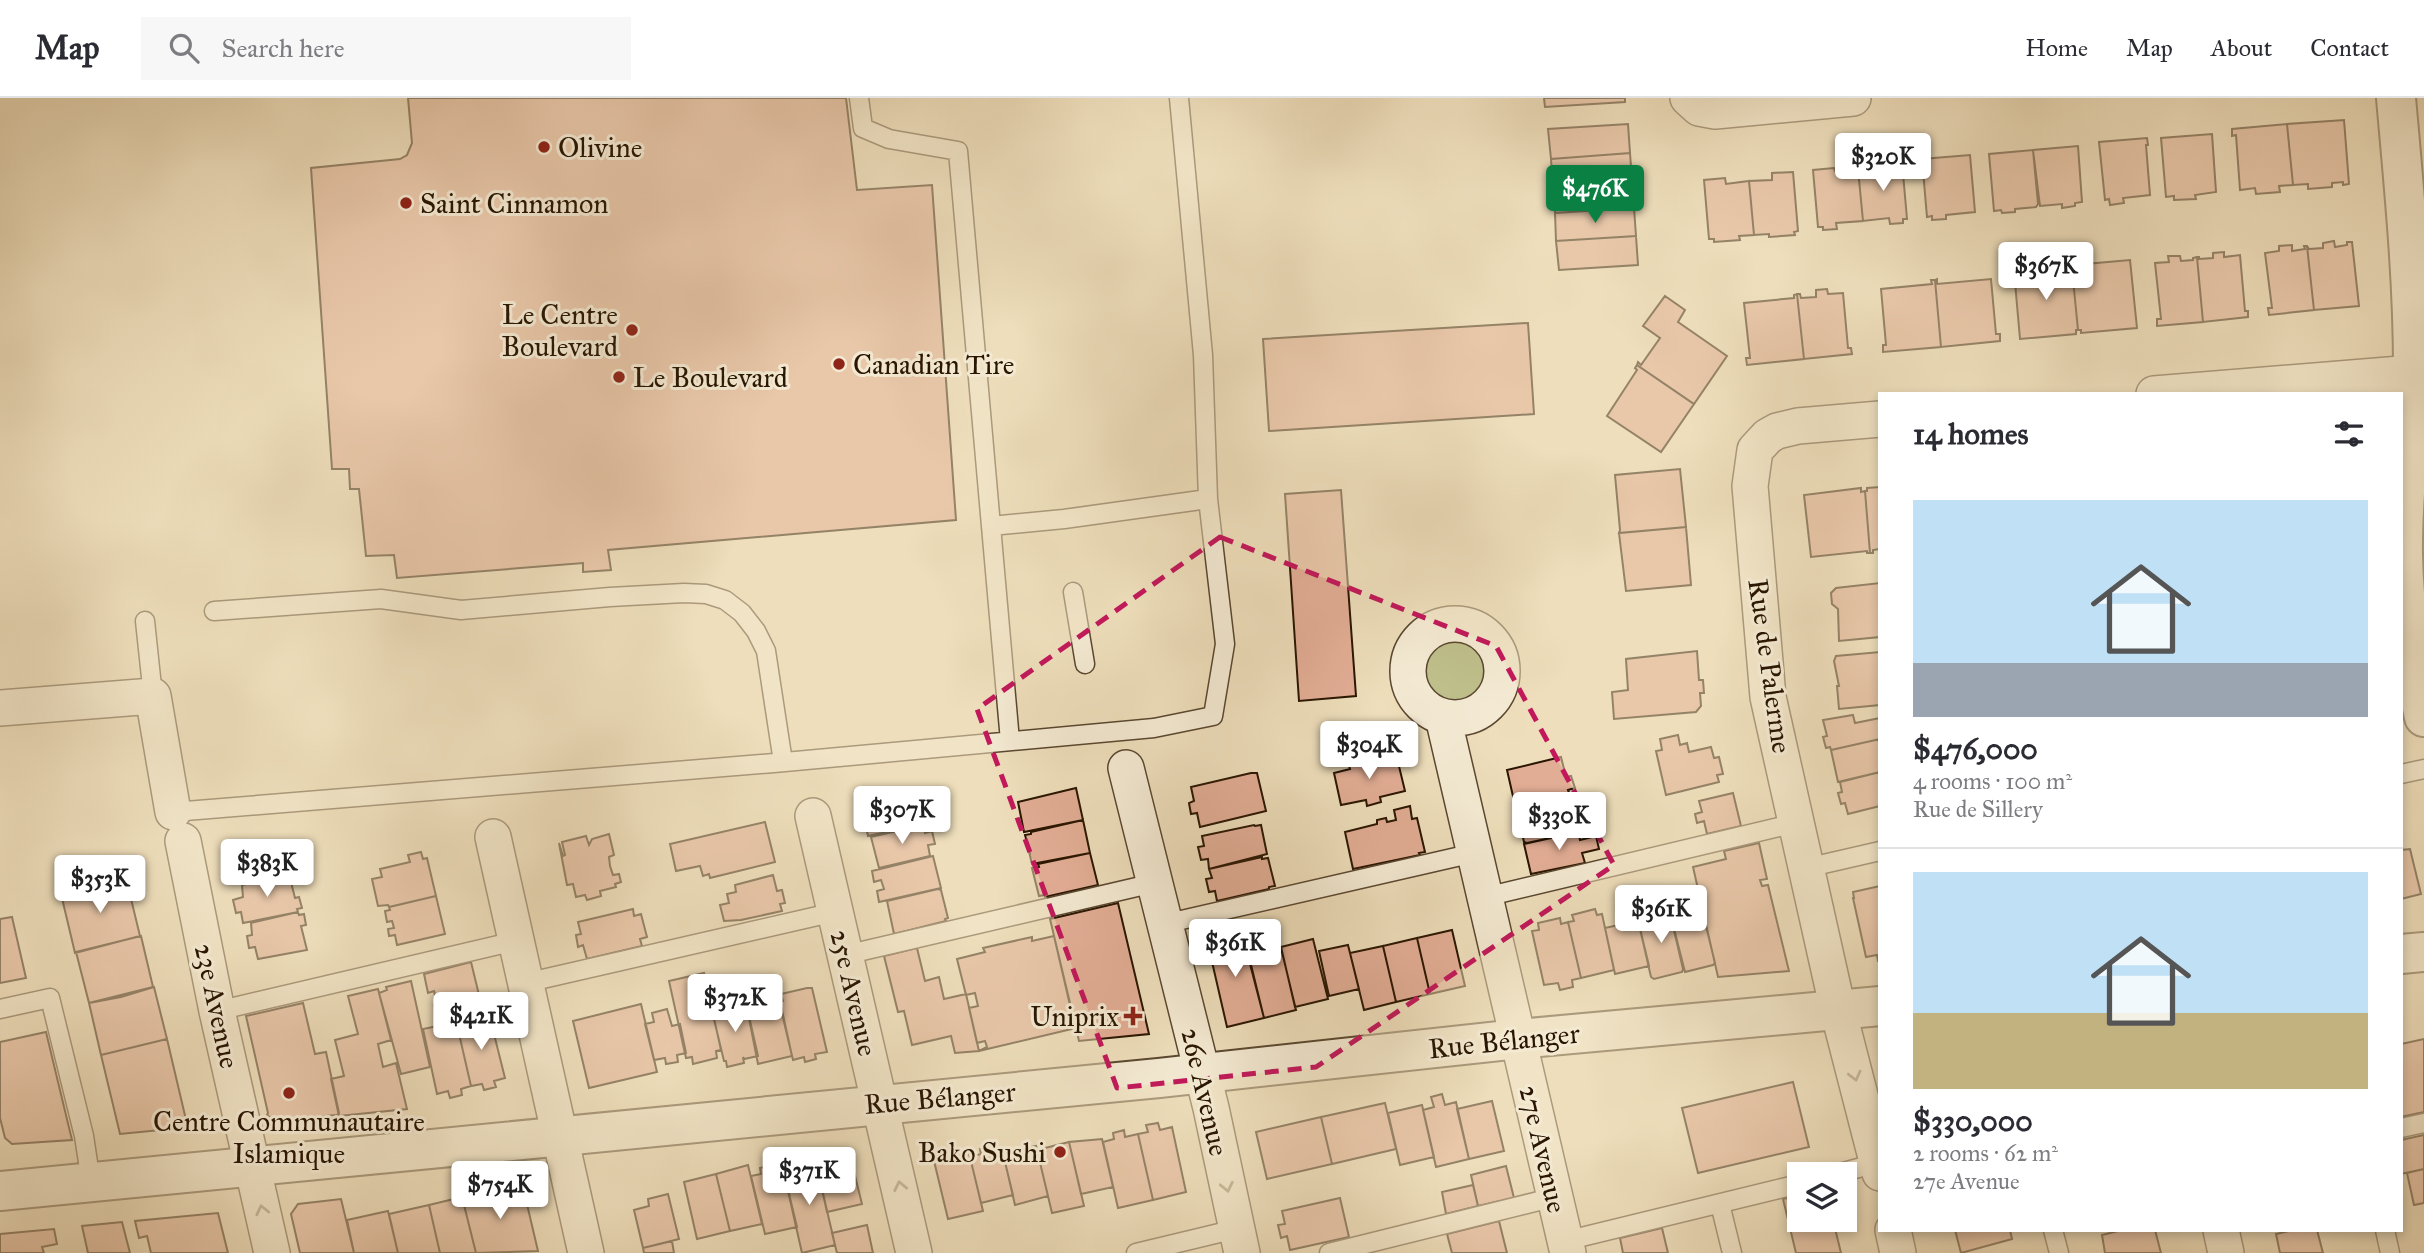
<!DOCTYPE html>
<meta charset="utf-8">
<style>
:root{--surface:#fff;--page:#f7f7f7;--text:#2b2b33;--muted:#7c7c81;--line:#e1e1e2;--accent:#0b8043}
body{margin:0;font-family:"IM FELL Great Primer",serif;background:var(--page);color:var(--text);height:100vh;display:flex;flex-direction:column;font-size:26px;white-space:nowrap}
*{box-sizing:border-box;margin:0}
p{font-size:23px;color:var(--muted)}
.icon{flex:none;width:38px;height:38px;fill:none;stroke:currentColor;stroke-width:2;stroke-linecap:round;stroke-linejoin:round}
.map{position:relative;flex:1;overflow:hidden}
.drawer{position:absolute;left:1878px;top:294px;width:525px;height:840px;display:flex;flex-direction:column;background:var(--surface);border-radius:0px;box-shadow:0 4px 10px #0003}
.drawer>*{flex:none}
.tools{position:absolute;left:1787px;top:1064px;display:grid;gap:14px}
.tools a{display:grid;place-items:center;width:70px;height:70px;border-radius:0px;background:var(--surface);box-shadow:0 4px 10px #0003;font-size:35px}
.price{position:absolute;translate:-50% -60px;padding:0 16px;border-radius:7px;background:#fff;color:#222;font-size:23px;line-height:46px;filter:drop-shadow(0 2px 4px #0008)}
.price::after{content:'';position:absolute;left:50%;top:42px;width:21px;height:16px;margin-left:-10px;background:inherit;clip-path:polygon(0 0,100% 0,50% 100%)}
.price.on{background:var(--accent);color:#fff}
ul{padding:0;list-style:none}
li{display:grid;align-content:center;gap:14px;height:371px;padding:0 35px}
li+li{border-top:2px solid var(--line)}
li span{display:grid;place-items:center;height:217px;border-radius:0px;color:#555}
li>.icon{margin-inline-start:auto}
span .icon{width:126px;height:126px;fill:#fffc;stroke-width:1}
li b{font-size:30px}
h2{display:flex;justify-content:space-between;align-items:center;height:84px;padding:0 35px;font-size:30px}
header{display:flex;align-items:center;gap:42px;box-sizing:border-box;height:98px;padding:0 35px;background:var(--surface);border-bottom:2px solid var(--line)}
header strong{font-size:33px}
nav{display:flex;gap:38px;margin-inline-start:auto;font-size:24px}
.search{width:490px;height:63px;background:var(--page);display:flex;align-items:center;gap:18px;box-sizing:border-box;padding:0 24px;border-radius:0px;color:var(--muted);font-size:26px}
.map>svg:first-child{display:block}
.green{fill:#bfc08c;stroke:#746a46;stroke-width:2}
.building{fill:#e2ad95;stroke:#291501;stroke-width:2}
.lines{fill:none;stroke-linecap:round;stroke-linejoin:round}
.service-casing{stroke:#5a4730;stroke-width:21}
.minor-casing{stroke:#5a4730;stroke-width:38}
.tertiary-casing{stroke:#5a4730;stroke-width:42}
.service{stroke:#f4ead3;stroke-width:18}
.minor{stroke:#f4ead3;stroke-width:35}
.tertiary{stroke:#f4ead3;stroke-width:38}
.oneway{stroke:#998a74}
.marked{fill:none;stroke:#c2185b;stroke-width:5;stroke-dasharray:14 9;stroke-linejoin:round}
.poi-dot{fill:#8f2418;stroke:#f4ead3;stroke-width:2.5}
.labels{text-anchor:middle;dominant-baseline:central;stroke-width:6;stroke-linejoin:round;paint-order:stroke}
.poi-label{font-size:28px;fill:#291501;stroke:#f4ead3;text-anchor:start}
.street-label{font-size:28px;fill:#291501;stroke:#f4ead3}
</style>
<header>
<strong>Map</strong>
<div class="search"><svg class="icon" aria-label="search" viewBox="0 0 24 24"><circle cx="10" cy="10" r="6"/><path d="M15 15l6 6"/></svg>Search here</div>
<nav><a>Home</a><a>Map</a><a>About</a><a>Contact</a></nav>
</header>
<div class="map">
<svg width="2424" height="1155" viewBox="0 0 2424 1155">
<rect width="100%" height="100%" fill="#eedebb"/>
<filter id="stains"><feTurbulence type="fractalNoise" baseFrequency=".00286" numOctaves="4"/><feColorMatrix values="0 0 0 0 .2 0 0 0 0 .09 0 0 0 0 .02 0 0 0 .5 -.17"/></filter>
<radialGradient id="worn" r=".72"><stop offset=".6" stop-color="#630" stop-opacity="0"/><stop offset="1" stop-color="#630" stop-opacity=".3"/></radialGradient>
<path class="green" d="M1423 574a31 31 0 1 1 62 0a31 31 0 1 1-62 0Z"/>
<path class="building" d="M408,0h438l11,92 75,-5 24,335 -348,30 3,20 -28,2v-9l-186,15 -3,-23 -28,1 -7,-67h-9l-1,-20h-17l-21,-301 89,-9 7,-4 5,-12z
M1544,0h81v4l-80,5z
M2344,22l5,64 -6,1v-3l-11,1v4l-24,2v-5l-15,1 -6,-61z
M1628,26l2,29 -79,6 -3,-30z
M2287,26l6,61 -14,1 1,6 -24,2 -1,-6 -15,2 -4,-55 -4,1v-7z
M2212,36l4,58 -21,3 1,4 -22,1v-4l-8,1 -5,-59z
M2147,40l1,7h-2l4,50 -27,3 1,5 -14,2 -1,-6 -4,1 -6,-58z
M2078,48l4,56 -7,1v3l-13,2v-4l-22,2 -7,-56z
M2033,52l5,54 -2,3 -21,2v3l-13,1 -1,-3 -7,1 -5,-57z
M1630,55l2,27 -79,5 -2,-26z
M1970,57l5,57 -29,3v4l-14,1v-4l-5,1 -5,-58z
M1902,64l5,57h-4v4l-13,1 -1,-6 -26,3 -5,-52z
M1834,70l1,3 23,-2 5,52 -27,2 1,6 -14,1v-3h-5l-5,-57z
M1793,74l5,59 -4,1 1,3 -26,2v-3l-15,1 -5,-54 23,-1v-7z
M1725,80l1,6 23,-3 5,54 -15,1 1,4 -26,2v-3h-5l-5,-59z
M1632,82l2,28 -79,5 -2,-28z
M1634,110l2,28 -80,5 -1,-28z
M1636,138l2,29 -79,5 -3,-29z
M2334,143l1,6 12,-2v-3h5l7,64 -45,4 -7,-64 2,3 14,-1v-5z
M2292,147v6l13,-2 -1,-3h3l7,64 -45,5 -1,-7h4l-7,-55 14,-2v-5z
M2224,154v5l16,-2 5,56h3v6l-45,5 -6,-65h2v2l14,-1v-5z
M2168,158h12l1,5 12,-1v-2l4,-1 6,65 -46,4v-7h4l-6,-56 14,-1z
M2130,162l7,68 -56,5v-3h-3l-6,-61 3,-1 -1,-3z
M2070,168v3h2l6,61h-2v4l-56,5 -6,-68z
M1937,181v5l54,-5 5,55h4v7l-59,6 -6,-67z
M1931,182h4l6,67 -58,5v-7h3l-5,-56 51,-5z
M1827,191l1,5 15,-1 5,55h3l1,6 -48,5 -7,-65h3l1,4 15,-1v-7z
M1797,196l7,65 -57,6 -1,-7h4l-6,-55 50,-5v-3z
M1665,198l20,14 -7,12 49,34 -33,48 -57,-39 1,-3 3,3 19,-27 -17,-12z
M1528,225l6,91 -265,17 -6,-92z
M1637,267l57,39 -33,48 -54,-36 30,-46 -2,-2z
M1680,371l6,58 -67,6 1,-3 -5,-55z
M1880,389v62l-7,1v3h-3l-5,-62h2v-3z
M1861,390v4l4,-1 5,62h-3v-2l-56,6 -7,-62z
M1341,392l15,206 -57,5 -14,-207z
M1686,429l5,58 -65,6 -7,-58z
M1880,485v54l-41,4 -1,-32 -6,-5 -1,-11 5,-5z
M1697,553l2,29h4l1,13h-4l1,13 -5,6 -82,7 -2,-27 16,-2 -2,-31z
M1880,554v53l-41,4 -2,-23h2l-5,-25 2,-5z
M1853,617l2,8 25,-5v21l-49,11 -1,-3 -4,1 -3,-11 4,-1 -4,-16z
M1678,637l2,10 7,-2 2,9 22,-5 3,11 5,-1 4,17 -6,1 2,7 -53,13 -10,-44 6,-1 -2,-11z
M1880,641v33l-42,10 -7,-32z
M1382,657l1,6 14,-3 8,33 -25,6 1,5 -14,4 -1,-6 -25,5 -7,-32 16,-4 -2,-6z
M1561,659l5,20 5,-1 4,12 -7,2 1,3 -54,12 -8,-35z
M1880,674v34l-32,8 -3,-11 -4,1 -3,-11 4,-1 -2,-10z
M1251,675h6l9,38 -66,16 -3,-14 -6,1 -2,-11 5,-2 -3,-14z
M1076,690l7,32 -59,12 -6,-30z
M1569,695l1,5 6,-2 3,13 -6,1 5,22 -51,11 -3,-1 -8,-35z
M1733,695l8,33 -34,8 -3,-13 -7,2 -2,-9 7,-2 -3,-11z
M934,703l3,16 4,-1 1,4 -74,16 -6,-29 8,-2v3l26,-6 2,7z
M1410,708l2,13 5,-1 8,34 -6,1 1,2 -67,14 -8,-37 32,-8v-4l9,-2 1,4 9,-2 -2,-10z
M1083,722l7,33 -58,11 -7,-29 6,-1v-2z
M765,724l10,40 -65,16 -1,-4 -6,2 -3,-10 -24,5 -6,-27z
M923,727l2,8 7,-2 3,13 -7,1 2,11 -51,12 -8,-31z
M1254,727l1,1 6,-1 6,29 -58,15 -1,-10 -7,1 -3,-13 6,-1 -2,-10z
M1578,734l2,8 16,-4 3,13 -17,4 3,10 -54,11 -7,-30z
M609,736l5,21 -5,2 1,9 3,9 6,-1 2,8 -6,2 1,3 -16,4 1,5 -14,4 -2,-5 -9,2 -3,-13 -6,1 -8,-42 4,13 2,-1 -3,-13 24,-6 3,9 3,-6z
M1759,745l8,36 -7,1 2,6 6,-1 21,86 -71,6 -25,-110 33,-8 -2,-8z
M2410,751l11,45 -20,5v-49z
M421,754l2,7 4,-1 9,38 -47,11 -1,-2 -10,1 -6,-27 10,-2 -2,-8 30,-7 -2,-7z
M1090,755l8,32 -53,12v-2l-6,1 -7,-28 7,-1 -1,-3z
M933,758l8,32 -62,14 -2,-11 7,-2 -3,-9 -7,2 -2,-11z
M1262,759v2l6,-1 7,28 -6,1v2l-52,12 -2,-10 -6,1 -3,-13 6,-1 -3,-9z
M289,776l6,24 4,-1 3,11 -5,1 1,3 -55,11 -2,-11 -5,1 -3,-13 10,-3 -1,-12z
M773,777l4,16 5,-1 3,13 -5,1 2,7 -41,9 -17,1 -4,-16 9,-2 -2,-9 9,-2 -1,-7z
M126,780l14,58 -65,17 -14,-59z
M1880,788v75h-2l-1,-6 -11,2 -13,-59h1l-1,-6z
M938,791l3,1 7,28 -3,1 1,2 -52,13 -7,-33z
M436,798l9,38 -48,11 -2,-10 -6,1 -1,-7 6,-1 -2,-7 -5,1 -2,-11 5,-1 -1,-3z
M1690,804l1,6 10,-2 14,57 -2,2 -28,7 -16,-63h3l1,3 6,-2 -2,-5z
M1118,805l31,131 -70,7 -29,-122z
M633,811l1,7 7,-2 6,23 -7,2 2,7 -55,13 -4,-14 -5,2 -2,-12 5,-1 -3,-12z
M1595,811l2,6 5,-1 12,56 -33,8 -13,-56 6,-1 -2,-6z
M1632,811l3,12 3,-1 11,46 -34,8 -10,-46 18,-4 -2,-13z
M1669,811l14,60 -1,3 -28,7 -3,-2 -13,-57 10,-2 -1,-6 12,-2 2,5 5,-2v-3z
M298,814l1,3 5,-1 2,11 -5,1 6,24 -49,9 -3,-12 -6,1 -2,-12 5,-1 -1,-12z
M12,819l14,61 -26,5v-64z
M1560,820l1,6 7,-2 13,56 -9,2 1,7 -13,3 -2,-7 -14,2 -12,-54 7,-1 -1,-7z
M1452,832l13,56 -35,8 -13,-56z
M1243,834l21,86 -37,9 -20,-87z
M141,838l12,51 -64,16 -13,-51z
M1054,838l19,82 -8,2 2,9 9,-1 -97,23 8,-4 -2,-6 -8,2 -8,-35 9,-2 -3,-13 -9,2 -9,-36 28,-7 -2,-4 49,-11v4z
M1417,840l13,56 -34,8 -13,-56z
M1313,841l15,60 -33,8 -14,-60z
M1348,847l11,44 -30,7 -10,-45z
M1383,848l13,56 -32,8 -14,-57z
M917,850l8,33 14,-4 5,22 22,-5 13,57 -24,2 -4,-17 -39,9 -8,-34 -6,1 -14,-56z
M1282,854l14,58 -32,8 -15,-58z
M471,864l9,37 -45,10 -1,-4 3,-1 -3,-13 -6,2 -4,-19z
M704,875l17,77 -5,1 1,7 -24,6 -1,-7 -6,1 -17,-77z
M411,883l19,86 -29,7 -22,-81 8,-3 -1,-3z
M774,887l6,16 12,55 -34,8 -14,-71z
M154,889l13,52 -66,16 -12,-52 32,-6z
M807,890h5l15,64 -12,2 1,5 -11,3 -1,-5 -11,3 -14,-59h4l-2,-7z
M378,891l13,51 -13,4 5,23 13,-4 11,46 -68,7 -8,-37 13,-3 -9,-36 23,-6 -10,-38z
M303,905l12,51 11,-2 13,61 -2,2 -60,5 -1,2 -9,-7 1,-2 -22,-97z
M746,905l12,53 -14,3 -1,-2 1,6 -17,4 -1,-6h-2l-12,-50z
M641,906l16,68 -68,16 -16,-67z
M667,911l5,17 8,-2 6,29 -9,2 1,7 -12,2 -1,-6 -11,2 -9,-36 9,-2 -2,-9z
M489,916l16,64 -11,3 2,6 -12,3 -2,-6 -11,2 -14,-61 4,-1 -1,-3z
M452,925l2,2h3l14,61 -10,3 1,6 -12,3 -2,-7 -11,3 -14,-65z
M46,934l26,108 -60,4 -7,-6 -5,-20v-76z
M167,941l20,85 -26,6 -41,4 -19,-79z
M2424,941v73l-23,5v-73z
M1793,984l16,65 -111,26 -16,-65z
M1442,996l3,11 11,-3 13,57 -33,8 -13,-57 11,-3 -3,-10z
M1492,1003l12,50 -35,8 -12,-50z
M1385,1005l11,46 -64,15 -11,-47z
M1422,1007l12,52 -34,8 -12,-52z
M1321,1019l11,47 -65,15 -11,-47z
M1158,1025l2,7 12,-3 14,65 -33,8 -15,-66 10,-2 -2,-7z
M1124,1032l1,7 13,-3 15,66 -35,8 -15,-66 11,-3 -1,-6z
M2424,1037v34l-23,5v-34z
M1102,1041l11,48 -32,7 -12,-52z
M1069,1044l15,64 -32,7 -15,-63z
M1036,1048l12,50 -33,9 -12,-52z
M991,1049l1,5 10,-2 11,45 -32,8 -11,-46 11,-3 -1,-5z
M969,1055l14,58 -35,8 -14,-58z
M838,1058l2,6 11,-2 11,44 -35,8 -10,-45 12,-2 -1,-7z
M815,1061l20,86 -33,8 -19,-84z
M748,1067l14,59 -32,7 -14,-57z
M772,1067l1,6 10,-2 14,58 -32,7 -14,-58 10,-2 -1,-6z
M1506,1068l8,32 -36,8 -7,-31z
M2424,1071v34l-10,2 -7,-32z
M716,1076l14,57 -33,8 -13,-57z
M522,1085l16,68 -62,2 -14,-56z
M1473,1087l5,21 -32,8 -4,-22z
M668,1096l11,45 -36,9 -9,-38 15,-4 -1,-7z
M1799,1097v25h34l8,33h-45l-13,-54z
M462,1099l14,56h-36l-11,-48z
M1340,1100l9,39 -59,13 -3,-14 -6,2 -3,-13 7,-1 -3,-13z
M341,1101l13,54h-54l-9,-39 7,-10z
M429,1107l11,48h-42l-9,-39z
M388,1113l10,42h-44l-7,-33z
M218,1115l10,40h-77l-4,-17 -8,2 -4,-17z
M1499,1123l8,32h-55l-5,-19z
M122,1124l8,31h-42l-6,-27z
M867,1127l6,28h-36l-5,-20z
M1662,1130l6,25h-45l-3,-15z
M54,1131l3,15 -15,3 2,6h-44v-19z
M1955,1132h55l2,9 -51,14z
M2122,1132h33l6,23h-56l-3,-18z
M2293,1132h24l6,23h-43l-4,-19z
M672,1143l2,12h-30l-1,-5z"/>
<g class="lines">
<g class="service-casing">
<path id="service" d="M859,0l4,30 26,11 69,12 33,375 73,-7 144,-20 -5,-144 -24,-257
M991,428l19,215
M1073,494l12,72
M214,513l167,-12 80,11 149,-13 74,-4 22,1 19,6 17,13 14,18 10,20 17,111
M145,523l8,75
M2401,676l23,-5
M173,714l601,-49 380,-35 59,-12 12,-72 -17,-145
M1806,770l74,-17
M1485,799l311,-74
M1164,826l310,-71
M845,857l309,-72
M525,885l310,-71
M0,911l50,-11 34,138 7,46
M217,913l298,-70
M2401,1030l23,-5
M1836,1076l41,-11
M1720,1106l12,49
M2053,1132l6,23
M2385,1132l5,23
M1565,1143l234,-57
M1136,1155l100,-24
M1329,1155l226,-56"/>
</g>
<g class="minor-casing">
<path id="minor" d="M1688,0l11,10 16,3 138,-13
M2154,296l259,-21
M1880,321l-82,7 -21,5 -9,5 -13,14 -5,36 18,211 70,313 42,163
M1408 573a47 47 0 1 1 94 0a47 47 0 1 1-94 0Z
M0,610l153,-12 20,116
M1443,619l125,536
M1126,670l85,340 31,145
M813,718l101,437
M493,739l93,416
M183,743l34,170 55,242
M1893,1132l5,23
M2221,1132l5,23"/>
</g>
<g class="tertiary-casing">
<path id="tertiary" d="M2396,0c8,90 17,180 17,270 -1,62 -11,124 -10,186 1,55 9,108 21,163
M2401,856l23,-2
M0,1093l1159,-113 359,-39 362,-33"/>
</g>
<use href="#service" class="service"/>
<use href="#minor" class="minor"/>
<use href="#tertiary" class="tertiary"/>
</g>
<defs><path id="oneway-chevron" d="M-2-3.5L2.5 0L-2 3.5" fill="none" stroke-width="1.6" stroke-linecap="round" stroke-linejoin="round" transform="scale(1.75)"/></defs>
<g class="oneway">
<use href="#oneway-chevron" transform="translate(1855 978) rotate(76)"/>
<use href="#oneway-chevron" transform="translate(900 1088) rotate(-102)"/>
<use href="#oneway-chevron" transform="translate(1227 1089) rotate(78)"/>
<use href="#oneway-chevron" transform="translate(262 1112) rotate(-103)"/>
</g>
<path d="M0 0H2424V1155H0ZM1220,439l276,109 118,219 -298,202 -199,21 -140,-379z" fill="#eedebb" fill-opacity=".55" fill-rule="evenodd"/>
<path class="marked" d="M1220,439l276,109 118,219 -298,202 -199,21 -140,-379z"/>
<g class="poi-dot">
<circle cx="544" cy="49" r="7"/>
<circle cx="406" cy="105" r="7"/>
<circle cx="632" cy="232" r="7"/>
<circle cx="839" cy="266" r="7"/>
<circle cx="619" cy="279" r="7"/>
<path d="M1129.5 907.5h7v7h7v7h-7v7h-7v-7h-7v-7h7z"/>
<circle cx="289" cy="995" r="7"/>
<circle cx="1060" cy="1054" r="7"/>
</g>
<g class="labels">
<g class="poi-label">
<text x="558" y="49">Olivine</text>
<text x="420" y="105">Saint Cinnamon</text>
<text x="618" y="216" text-anchor="end">Le Centre<tspan x="618" dy="32">Boulevard</tspan></text>
<text x="853" y="266">Canadian Tire</text>
<text x="633" y="279">Le Boulevard</text>
<text x="1119" y="918" text-anchor="end">Uniprix</text>
<text x="289" y="1023" text-anchor="middle">Centre Communautaire<tspan x="289" dy="32">Islamique</tspan></text>
<text x="1046" y="1054" text-anchor="end">Bako Sushi</text>
</g>
<g class="street-label">
<text transform="translate(1770 568) rotate(82)">Rue de Palerme</text>
<text transform="translate(854 895) rotate(77)">25e Avenue</text>
<text transform="translate(217 908) rotate(78)">23e Avenue</text>
<text transform="translate(1504 943) rotate(-6)">Rue Bélanger</text>
<text transform="translate(1205 994) rotate(77)">26e Avenue</text>
<text transform="translate(940 1000) rotate(-5)">Rue Bélanger</text>
<text transform="translate(1543 1051) rotate(77)">27e Avenue</text>
</g>
</g>
<rect width="100%" height="100%" filter="url(#stains)"/>
<rect width="100%" height="100%" fill="url(#worn)"/>
</svg>
<div class="tools">
<a><svg class="icon" aria-label="layers" viewBox="0 0 24 24"><path d="M12 4l9 5-9 5-9-5zM3 14l9 5 9-5"/></svg></a>
</div>
<b class="price" style="left:1883px;top:95px">$320K</b>
<b class="price on" style="left:1595px;top:127px">$476K</b>
<b class="price" style="left:2046px;top:204px">$367K</b>
<b class="price" style="left:1369px;top:683px">$304K</b>
<b class="price" style="left:902px;top:748px">$307K</b>
<b class="price" style="left:1559px;top:754px">$330K</b>
<b class="price" style="left:267px;top:801px">$383K</b>
<b class="price" style="left:100px;top:817px">$353K</b>
<b class="price" style="left:1661px;top:847px">$361K</b>
<b class="price" style="left:1235px;top:881px">$361K</b>
<b class="price" style="left:735px;top:936px">$372K</b>
<b class="price" style="left:481px;top:954px">$421K</b>
<b class="price" style="left:809px;top:1109px">$371K</b>
<b class="price" style="left:500px;top:1123px">$754K</b>
<section class="drawer">
<h2>14 homes<svg class="icon" aria-label="filters" viewBox="0 0 24 24"><path d="M4 7h16M4 17h16"/><circle cx="9" cy="7" r="2"/><circle cx="15" cy="17" r="2"/></svg></h2>
<ul>
<li><span style="background:linear-gradient(#bfe0f5 75%,#9aa5b1 0)"><svg class="icon" aria-label="home" viewBox="0 0 24 24"><path d="M3 11l9-7 9 7M6 9v11h12V9"/></svg></span><div><b>$476,000</b><p>4 rooms · 100 m²</p><p>Rue de Sillery</p></div></li>
<li><span style="background:linear-gradient(#bfe0f5 65%,#c2b280 0)"><svg class="icon" aria-label="home" viewBox="0 0 24 24"><path d="M3 11l9-7 9 7M6 9v11h12V9"/></svg></span><div><b>$330,000</b><p>2 rooms · 62 m²</p><p>27e Avenue</p></div></li>
</ul>
</section>
</div>
